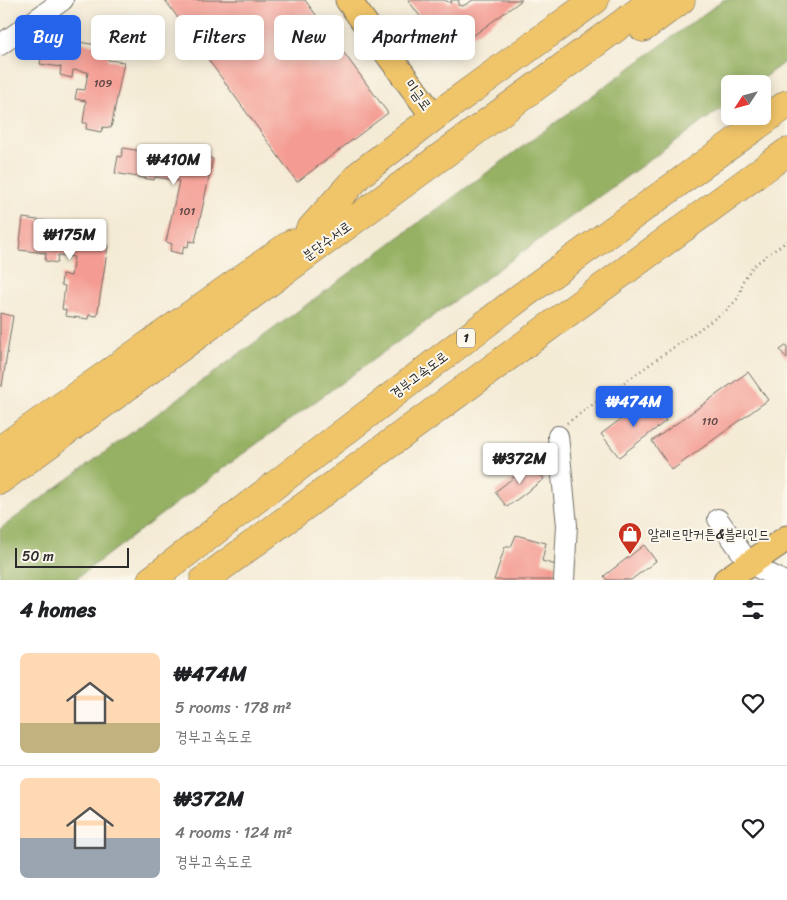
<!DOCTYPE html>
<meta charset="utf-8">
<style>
:root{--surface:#fff;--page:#f2f2f2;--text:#202124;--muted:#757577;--line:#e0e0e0;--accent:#2563eb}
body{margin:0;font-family:Sriracha,"Poor Story",sans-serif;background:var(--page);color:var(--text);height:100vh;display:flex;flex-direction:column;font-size:19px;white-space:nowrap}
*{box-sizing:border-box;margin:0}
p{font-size:16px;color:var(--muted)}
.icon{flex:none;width:28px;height:28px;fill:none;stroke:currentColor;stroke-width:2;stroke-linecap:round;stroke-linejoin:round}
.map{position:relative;height:580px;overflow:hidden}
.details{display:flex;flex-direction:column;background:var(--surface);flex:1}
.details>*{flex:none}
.banner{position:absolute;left:15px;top:15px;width:500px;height:45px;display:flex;gap:10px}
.needle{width:32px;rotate:234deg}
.tools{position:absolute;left:721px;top:75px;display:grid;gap:10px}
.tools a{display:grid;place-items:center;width:50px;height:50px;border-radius:8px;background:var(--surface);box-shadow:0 2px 12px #0003;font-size:25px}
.scale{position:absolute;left:15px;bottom:12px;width:114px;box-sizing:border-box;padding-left:5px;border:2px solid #2b2b2b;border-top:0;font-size:14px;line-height:18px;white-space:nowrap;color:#2b2b2b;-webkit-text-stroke:4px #fbf7ec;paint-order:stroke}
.price{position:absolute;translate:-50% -42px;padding:0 11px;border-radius:5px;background:#fff;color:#222;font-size:16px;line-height:32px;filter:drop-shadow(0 1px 2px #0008)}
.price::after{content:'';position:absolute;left:50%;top:30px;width:15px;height:11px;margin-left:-8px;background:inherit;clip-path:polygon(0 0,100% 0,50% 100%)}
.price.selected{background:var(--accent);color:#fff}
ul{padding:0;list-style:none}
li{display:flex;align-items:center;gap:15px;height:125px;padding:0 20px}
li+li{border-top:1px solid var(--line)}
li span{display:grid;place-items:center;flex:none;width:140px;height:100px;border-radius:8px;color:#555}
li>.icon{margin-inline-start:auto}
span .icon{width:60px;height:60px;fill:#fffc;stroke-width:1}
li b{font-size:21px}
h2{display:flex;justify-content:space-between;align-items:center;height:60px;padding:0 20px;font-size:21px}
.pill{padding:0 18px;border-radius:8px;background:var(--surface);box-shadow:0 2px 12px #0003;font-size:18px;line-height:45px}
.pill.selected{background:var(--accent);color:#fff}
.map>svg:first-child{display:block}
.forest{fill:#96b163;stroke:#606e47}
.building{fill:#f49c93}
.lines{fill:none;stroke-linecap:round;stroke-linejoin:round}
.minor-casing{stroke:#716e66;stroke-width:22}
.major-casing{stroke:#716e66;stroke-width:27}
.highway-casing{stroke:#716e66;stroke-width:29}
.path{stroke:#716e66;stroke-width:2.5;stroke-dasharray:1 4;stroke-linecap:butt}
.minor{stroke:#fff;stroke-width:20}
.major{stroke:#f0c469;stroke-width:25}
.highway{stroke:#f0c469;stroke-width:28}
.labels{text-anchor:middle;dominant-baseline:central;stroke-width:4;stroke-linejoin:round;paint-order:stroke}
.number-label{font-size:11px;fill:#5d4745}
.shield{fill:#fbf7ec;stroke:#696865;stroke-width:1}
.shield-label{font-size:12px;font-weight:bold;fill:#2b2b2b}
.street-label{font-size:14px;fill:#2b2b2b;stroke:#fbf7ec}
.poi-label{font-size:14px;fill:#2b2b2b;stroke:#fbf7ec;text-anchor:start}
</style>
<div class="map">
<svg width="787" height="580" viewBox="0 0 787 580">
<rect width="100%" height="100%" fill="#fbf7ec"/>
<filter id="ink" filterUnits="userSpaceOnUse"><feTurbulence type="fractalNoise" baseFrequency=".02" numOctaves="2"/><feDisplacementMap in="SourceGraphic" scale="10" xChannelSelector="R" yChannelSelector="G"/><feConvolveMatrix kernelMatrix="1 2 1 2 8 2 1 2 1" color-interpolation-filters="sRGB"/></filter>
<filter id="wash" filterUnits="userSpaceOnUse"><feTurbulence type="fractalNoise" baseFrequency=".0096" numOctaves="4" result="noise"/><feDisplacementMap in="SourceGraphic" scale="20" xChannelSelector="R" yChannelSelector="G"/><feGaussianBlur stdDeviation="1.12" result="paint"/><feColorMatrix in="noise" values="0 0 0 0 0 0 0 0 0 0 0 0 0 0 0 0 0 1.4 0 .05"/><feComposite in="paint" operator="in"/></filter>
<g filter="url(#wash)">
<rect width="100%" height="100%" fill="#f4ebd5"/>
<path class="forest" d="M723,0h64v60l-32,24h-25v18l-511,369 -145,109h-74v-51z"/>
<g id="blocks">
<path class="building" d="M165,0h140l83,113 -91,69z
M408,0h36l7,3v-3h8l-1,5 5,1 10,-6h49l-48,35 -12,-3 -2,7 -28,-7 2,-8 -10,-2z
M45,37l66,10 -3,13 16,2 -13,66 -8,-1 -2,5 -15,-3 1,-6h-4l3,-22 -11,-2 2,-10 8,1 3,-18 -15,-2 -1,8 -12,-3 1,-8 -21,-3z
M148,147l35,7 2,-7 24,5 -1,5 5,2 -18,83 -6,-1 -1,6 -4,-1 -2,8 -12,-3 2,-7 -6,-2 13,-61 -24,-4 -1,3 -39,-7 3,-17 3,1 2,-9 24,4z
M23,218l72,10 -3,15 16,3 -11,70 -8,-1 -1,4 -23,-3 1,-6 -4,-1 3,-23 -4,-1 1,-11 9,2 3,-19 -16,-2 -1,8 -12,-2 1,-8 -27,-3z
M0,313l13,3 -11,70h-2z
M787,345v14l-7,-9z
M748,372l20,28 -96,70 -20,-29z
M649,398l17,23 -47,36 -18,-23z
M532,463l12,16 -37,28 -12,-15z
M516,535l30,8 -4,18 14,4 -2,15h-60l11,-33h6z
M644,545l12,16 -25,19h-24l-3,-4z"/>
</g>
</g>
<g filter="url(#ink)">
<use href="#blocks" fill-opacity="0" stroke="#716e66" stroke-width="1"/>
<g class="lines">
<g class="minor-casing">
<path id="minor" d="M0,45l63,-45
M558,436l9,89 -3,55
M718,519l31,44 32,17"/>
</g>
<g class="major-casing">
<path id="major" d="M348,0l86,117
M726,580l61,-42"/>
</g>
<g class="highway-casing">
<path id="highway" d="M643,28l38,-28
M309,231l51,-57 74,-57 161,-117
M0,450l292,-207
M0,480l654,-480
M151,580l371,-284 265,-192
M204,580l583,-428"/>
</g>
<path class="path" d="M567,423l161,-114 11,-12 4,-16 10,-15 34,-25"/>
<use href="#minor" class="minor"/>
<use href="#major" class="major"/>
<use href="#highway" class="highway"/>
</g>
</g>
<defs>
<g id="shop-pin" transform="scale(1.25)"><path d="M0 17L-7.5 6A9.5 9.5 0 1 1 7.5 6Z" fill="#c8321e" stroke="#fbf7ec"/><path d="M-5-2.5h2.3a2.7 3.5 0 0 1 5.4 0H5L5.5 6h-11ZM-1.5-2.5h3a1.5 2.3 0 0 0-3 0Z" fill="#fff"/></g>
</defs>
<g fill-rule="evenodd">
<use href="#shop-pin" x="630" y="534"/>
</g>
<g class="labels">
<g class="number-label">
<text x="103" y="83">109</text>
<text x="187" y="211">101</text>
<text x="710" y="421">110</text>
</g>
<rect class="shield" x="457" y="328.5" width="18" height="19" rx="4"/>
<g class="shield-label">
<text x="466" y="338">1</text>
</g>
<g class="street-label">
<text transform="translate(418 95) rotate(54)">미금로</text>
<text transform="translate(327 241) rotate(-36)">분당수서로</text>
<text transform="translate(419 375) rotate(-37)">경부고속도로</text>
</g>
<g class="poi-label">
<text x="648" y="534">알레르만커튼&amp;블라인드</text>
</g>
</g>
</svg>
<div class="tools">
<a><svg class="needle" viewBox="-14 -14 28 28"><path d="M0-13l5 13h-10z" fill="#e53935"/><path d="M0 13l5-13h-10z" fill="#757577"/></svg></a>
</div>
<div class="scale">50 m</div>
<b class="price" style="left:174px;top:186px">₩410M</b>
<b class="price" style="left:70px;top:261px">₩175M</b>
<b class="price selected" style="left:634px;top:428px">₩474M</b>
<b class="price" style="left:520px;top:485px">₩372M</b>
<div class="banner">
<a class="pill selected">Buy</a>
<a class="pill">Rent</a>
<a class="pill">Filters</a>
<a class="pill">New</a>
<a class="pill">Apartment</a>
</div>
</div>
<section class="details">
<h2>4 homes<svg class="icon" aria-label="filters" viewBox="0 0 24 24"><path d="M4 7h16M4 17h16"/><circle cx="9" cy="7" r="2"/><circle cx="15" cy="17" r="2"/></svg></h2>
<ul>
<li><span style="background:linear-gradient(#ffd9b3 70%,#c2b280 0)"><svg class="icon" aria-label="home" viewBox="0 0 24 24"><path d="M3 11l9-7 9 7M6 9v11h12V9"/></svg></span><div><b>₩474M</b><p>5 rooms · 178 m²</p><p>경부고속도로</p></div><svg class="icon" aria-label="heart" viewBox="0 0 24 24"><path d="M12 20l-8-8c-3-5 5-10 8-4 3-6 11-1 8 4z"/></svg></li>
<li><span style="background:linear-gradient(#ffd9b3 60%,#9aa5b1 0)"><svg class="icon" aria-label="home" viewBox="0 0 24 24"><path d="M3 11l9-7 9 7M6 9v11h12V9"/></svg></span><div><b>₩372M</b><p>4 rooms · 124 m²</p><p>경부고속도로</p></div><svg class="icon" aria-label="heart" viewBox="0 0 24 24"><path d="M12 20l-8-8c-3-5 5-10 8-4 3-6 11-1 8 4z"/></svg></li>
</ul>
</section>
